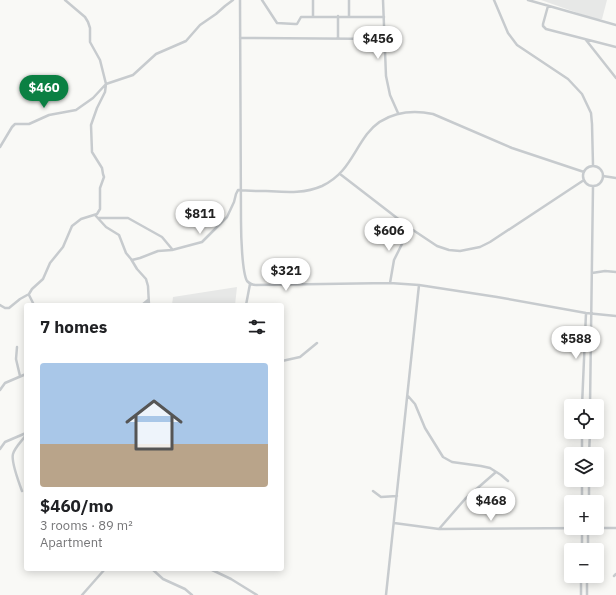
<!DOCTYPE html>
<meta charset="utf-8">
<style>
:root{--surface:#fff;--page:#f6f6f6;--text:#202124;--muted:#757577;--accent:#0b8043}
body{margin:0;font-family:"IBM Plex Sans",sans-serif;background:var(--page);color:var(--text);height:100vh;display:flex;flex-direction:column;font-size:15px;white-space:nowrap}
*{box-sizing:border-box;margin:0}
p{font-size:13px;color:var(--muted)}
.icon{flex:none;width:22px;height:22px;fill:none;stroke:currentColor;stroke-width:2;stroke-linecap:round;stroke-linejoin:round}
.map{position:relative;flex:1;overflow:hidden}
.panel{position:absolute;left:24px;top:303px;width:260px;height:268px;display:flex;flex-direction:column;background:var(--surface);border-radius:4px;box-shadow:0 2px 10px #0003}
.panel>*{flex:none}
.buttons{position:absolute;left:564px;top:399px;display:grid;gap:8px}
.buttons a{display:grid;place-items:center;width:40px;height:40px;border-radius:4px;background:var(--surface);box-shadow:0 2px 10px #0003;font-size:20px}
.price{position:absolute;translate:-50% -34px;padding:0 9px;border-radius:14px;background:#fff;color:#222;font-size:13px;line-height:26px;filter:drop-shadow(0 1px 2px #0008)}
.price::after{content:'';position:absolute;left:50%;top:24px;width:12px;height:9px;margin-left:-6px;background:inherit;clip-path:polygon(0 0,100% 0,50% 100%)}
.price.current{background:var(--accent);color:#fff}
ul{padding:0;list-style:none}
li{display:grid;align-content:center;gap:8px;height:212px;padding:0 16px}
li span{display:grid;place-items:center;height:124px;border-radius:4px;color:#555}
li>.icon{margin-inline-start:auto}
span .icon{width:72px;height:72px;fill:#fffc;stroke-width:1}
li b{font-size:17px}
h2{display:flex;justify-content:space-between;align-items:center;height:48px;padding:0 16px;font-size:17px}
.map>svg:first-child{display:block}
.built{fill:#e7e8e7}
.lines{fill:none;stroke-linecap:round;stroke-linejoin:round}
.street{stroke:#c7cbce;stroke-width:2.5}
</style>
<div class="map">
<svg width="616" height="595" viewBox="0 0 616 595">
<rect width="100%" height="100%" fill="#f9f9f6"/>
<path class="built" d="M541,0h66l-5,19h-7z
M237,287l-2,18h-63l1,-8z"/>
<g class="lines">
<path class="street" d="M240,0l1,222c0,12 1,50 6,59 3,3 5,4 9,4l134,-2 29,2 78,12 89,16 30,3
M262,0l15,23 18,1h2l4,-7h83
M313,0v16
M383,0l3,76 4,19 8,18
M494,0l14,33 9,12 51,34 14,15 9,19 1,11 1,41
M528,0l88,25
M548,6l-5,18v2l3,3 70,18
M349,17v-17
M240,38l145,1
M338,38v-22
M586,40l30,38
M0,147l12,-20 3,-3h14l20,-9 27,-5 17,-12 13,-14 27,-9 23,-21 30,-13 14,-16 16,-11 9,-8 8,-6
M583 176a10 10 0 1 1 20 0a10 10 0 1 1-20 0Z
M340,174l70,54 27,18 12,4 11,1 20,-4 10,-5 94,-62
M603,176l13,2
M95,215l11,12 13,8 7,18 5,6 6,10 9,10 2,7 1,19
M98,218h30l34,19 10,12
M132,260l8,-2 18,-7 14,-1 30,-8 25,-25 7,-15 2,-8 2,-4c9,1 18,1 28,1 19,1 38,3 56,-5 25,-12 30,-32 45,-52 16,-21 42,-25 66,-20l79,34 72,24
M592,273l13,-2 11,1
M390,283l4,-23 16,-32
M29,295l5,10
M0,305l5,3h4l11,-9 9,-5 3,-5 11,-10 7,-16 13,-16 9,-21 9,-7 16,-5 3,-5v-21l4,-11 -1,-3 -1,-6 -10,-16 -1,-27 6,-17 8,-16 1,-8 -6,-24 -10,-18v-14l-2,-6 -3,-5 -20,-17
M142,305l6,-5
M246,305l4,-21
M17,347l-1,12 4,17
M282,361l18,-4 17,-14
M0,390l5,-7 21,-9
M408,396l7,8 10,24 18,29 9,5 29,4 9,2 11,7 7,6
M582,406l4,-93
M590,406l3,-220
M0,449l5,-7 21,-9
M582,454v-22
M589,454l1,-22
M22,491c-3,-8 -11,-30 -9,-37 2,-7 9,-13 13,-19
M373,491l8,6 16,-1
M582,502v-22
M589,502v-22
M394,523l45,6 149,-1
M595,528h21
M439,529l26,-30 31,-27
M582,550v-22
M588,550v-22
M152,569l11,10 22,10 7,6
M210,569l21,10 26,16
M614,576l2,-2
M82,595l23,-26
M386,595l33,-310
M581,595v-19
M587,595v-19"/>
</g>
</svg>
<div class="buttons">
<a><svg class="icon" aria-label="locate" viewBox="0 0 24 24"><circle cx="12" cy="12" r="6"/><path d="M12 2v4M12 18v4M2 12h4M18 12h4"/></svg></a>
<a><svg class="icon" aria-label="layers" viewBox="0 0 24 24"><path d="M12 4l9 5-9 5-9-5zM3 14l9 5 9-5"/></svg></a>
<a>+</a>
<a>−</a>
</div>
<b class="price" style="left:378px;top:60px">$456</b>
<b class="price current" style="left:44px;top:109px">$460</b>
<b class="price" style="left:200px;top:235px">$811</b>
<b class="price" style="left:389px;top:252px">$606</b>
<b class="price" style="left:286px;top:292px">$321</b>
<b class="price" style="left:576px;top:360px">$588</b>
<b class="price" style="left:491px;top:522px">$468</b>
<section class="panel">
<h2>7 homes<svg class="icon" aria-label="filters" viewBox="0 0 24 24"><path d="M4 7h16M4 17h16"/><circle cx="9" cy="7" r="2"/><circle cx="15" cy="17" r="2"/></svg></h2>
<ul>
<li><span style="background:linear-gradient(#a9c7e8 65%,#b9a48a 0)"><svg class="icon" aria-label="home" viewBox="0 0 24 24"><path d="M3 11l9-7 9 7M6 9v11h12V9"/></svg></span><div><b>$460/mo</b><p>3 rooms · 89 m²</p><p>Apartment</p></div></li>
</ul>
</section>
</div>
